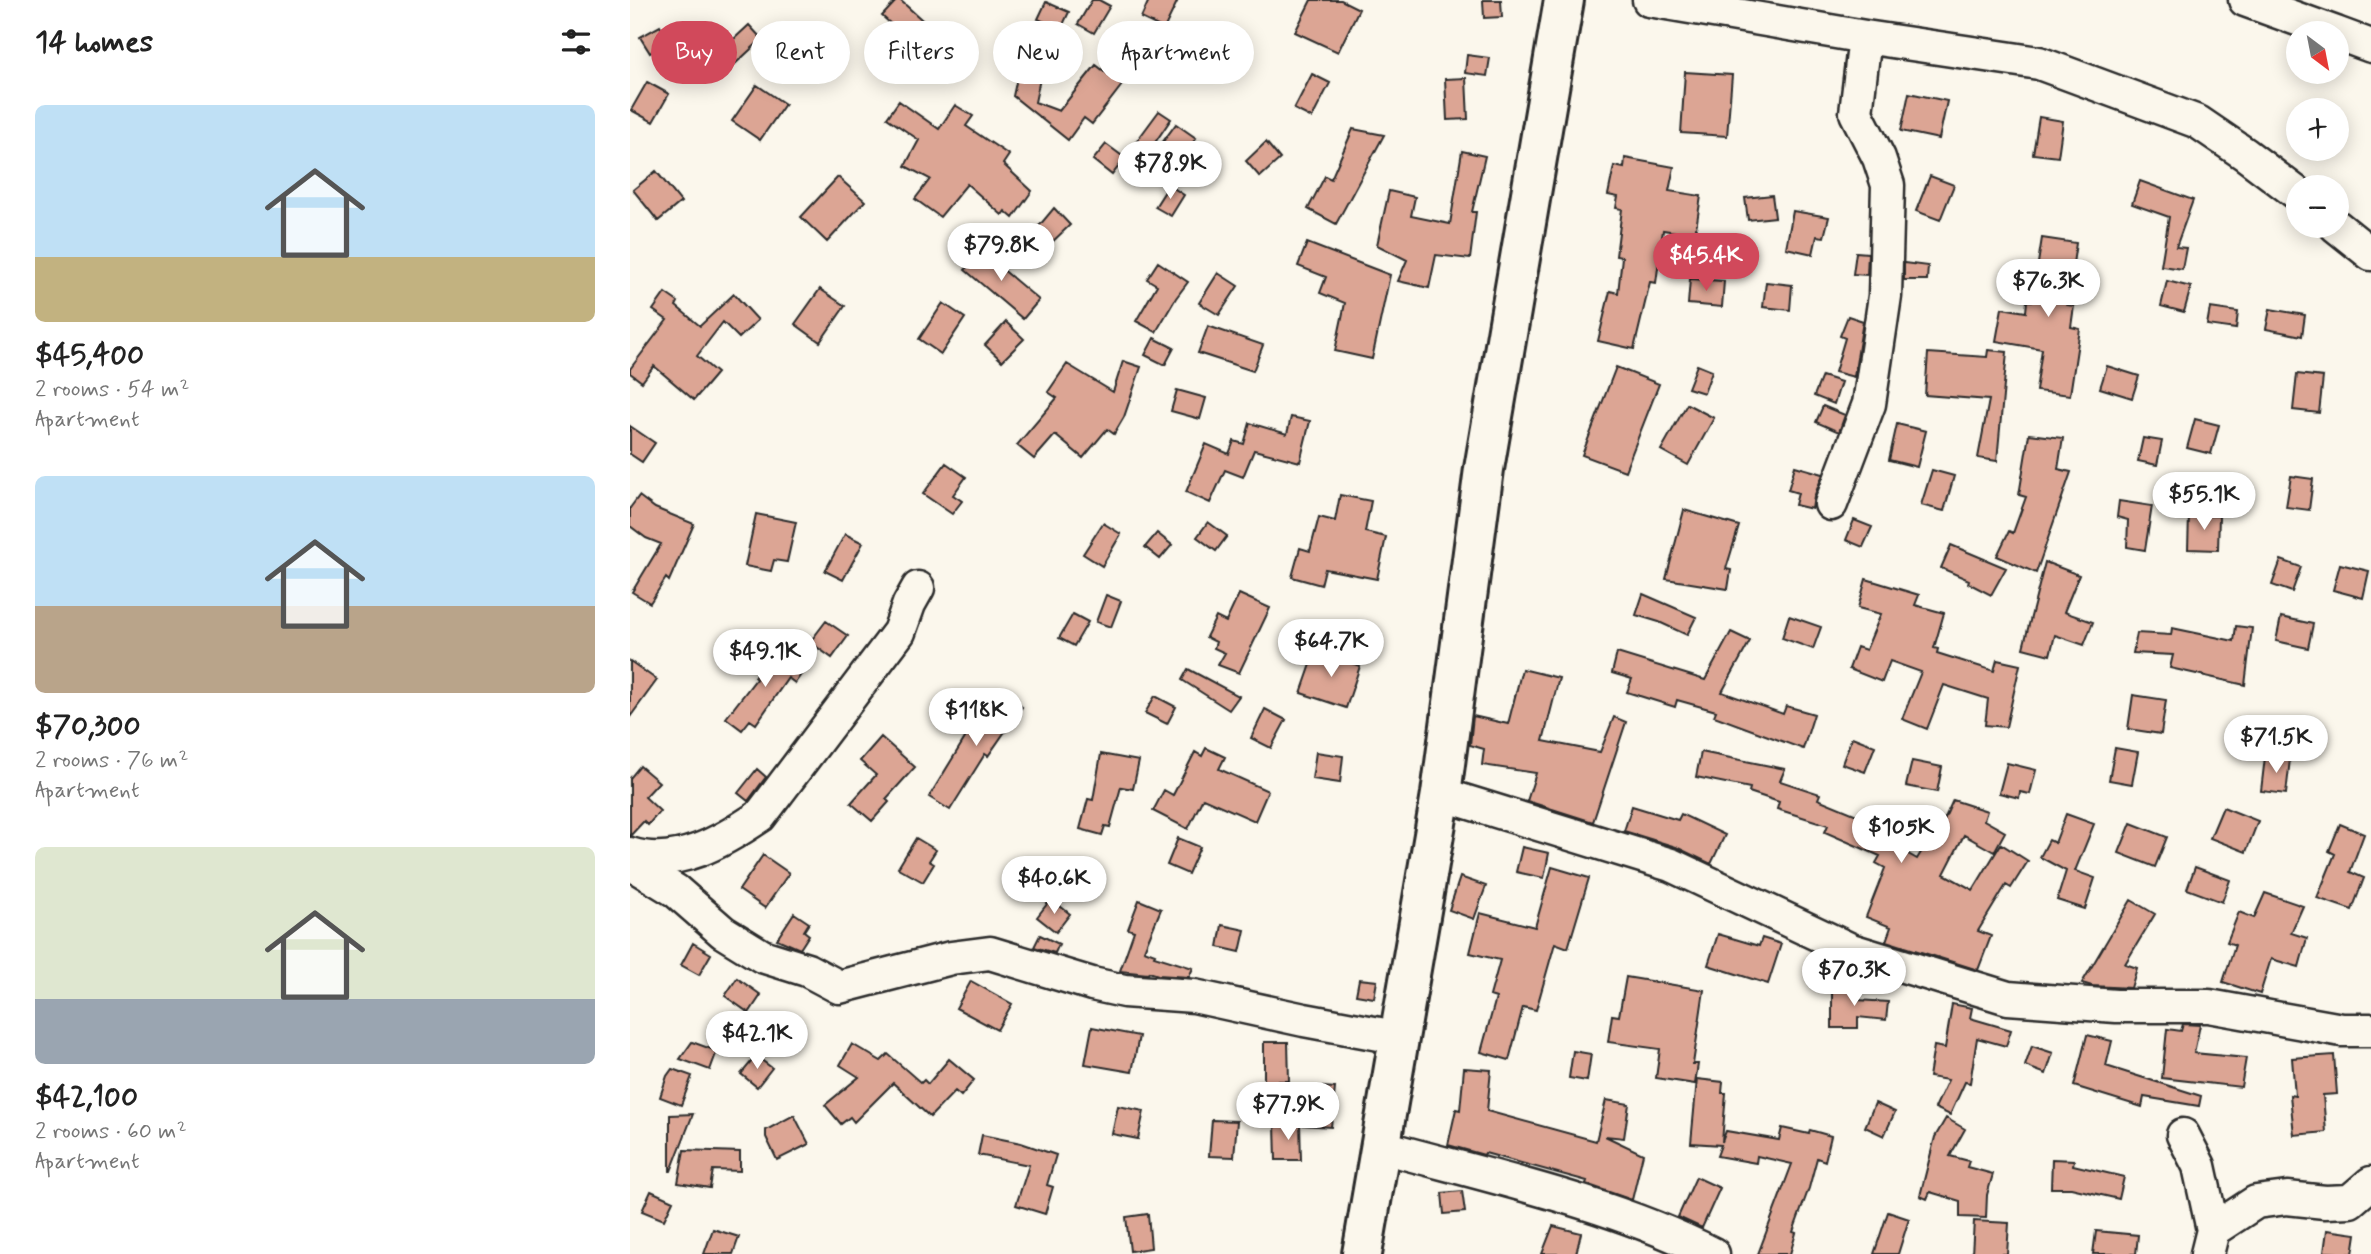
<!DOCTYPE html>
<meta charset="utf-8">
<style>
:root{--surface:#fff;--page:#f6f6f6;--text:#222;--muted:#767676;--accent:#d1495b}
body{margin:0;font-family:Mynerve,sans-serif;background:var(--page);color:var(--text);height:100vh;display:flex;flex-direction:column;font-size:26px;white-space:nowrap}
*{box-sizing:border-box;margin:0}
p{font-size:23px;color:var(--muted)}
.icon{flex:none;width:38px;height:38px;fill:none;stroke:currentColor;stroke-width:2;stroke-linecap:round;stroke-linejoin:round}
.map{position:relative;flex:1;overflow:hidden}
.sheet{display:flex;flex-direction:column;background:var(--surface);width:630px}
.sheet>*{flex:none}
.top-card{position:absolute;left:21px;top:21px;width:665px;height:63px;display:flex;gap:14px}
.needle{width:46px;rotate:148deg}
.buttons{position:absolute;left:1656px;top:21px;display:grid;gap:14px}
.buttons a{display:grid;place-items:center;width:63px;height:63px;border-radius:50%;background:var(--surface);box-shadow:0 4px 18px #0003;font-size:35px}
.price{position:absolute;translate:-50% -60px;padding:0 16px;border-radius:24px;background:#fff;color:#222;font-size:23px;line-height:46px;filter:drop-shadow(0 2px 4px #0008)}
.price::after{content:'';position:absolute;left:50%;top:42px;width:21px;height:16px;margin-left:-10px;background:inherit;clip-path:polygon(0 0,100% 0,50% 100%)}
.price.active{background:var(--accent);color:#fff}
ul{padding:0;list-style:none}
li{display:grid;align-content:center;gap:14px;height:371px;padding:0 35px}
li span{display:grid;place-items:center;height:217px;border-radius:10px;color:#555}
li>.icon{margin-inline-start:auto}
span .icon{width:126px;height:126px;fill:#fffc;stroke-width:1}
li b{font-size:30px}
h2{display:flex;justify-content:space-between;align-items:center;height:84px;padding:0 35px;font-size:30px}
.pill{padding:0 24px;border-radius:32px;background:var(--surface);box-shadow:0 4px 18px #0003;font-size:24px;line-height:63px}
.pill.active{background:var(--accent);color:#fff}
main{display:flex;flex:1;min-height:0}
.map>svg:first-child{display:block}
.building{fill:#dca594;stroke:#2b2b2b;stroke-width:2}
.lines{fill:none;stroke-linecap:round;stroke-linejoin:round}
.minor-casing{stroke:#2b2b2b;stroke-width:37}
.major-casing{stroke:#2b2b2b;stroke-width:44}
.minor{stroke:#fbf7ec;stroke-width:32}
.major{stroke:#fbf7ec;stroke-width:38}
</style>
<main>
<section class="sheet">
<h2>14 homes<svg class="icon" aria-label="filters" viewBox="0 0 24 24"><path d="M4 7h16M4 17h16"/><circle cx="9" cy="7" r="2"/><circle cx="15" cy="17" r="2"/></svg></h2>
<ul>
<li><span style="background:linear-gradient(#bfe0f5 70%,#c2b280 0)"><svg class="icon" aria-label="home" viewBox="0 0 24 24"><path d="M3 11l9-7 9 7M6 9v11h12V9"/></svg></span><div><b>$45,400</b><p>2 rooms · 54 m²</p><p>Apartment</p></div></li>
<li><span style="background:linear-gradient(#bfe0f5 60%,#b9a48a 0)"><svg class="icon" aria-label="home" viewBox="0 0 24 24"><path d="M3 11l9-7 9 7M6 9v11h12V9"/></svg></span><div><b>$70,300</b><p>2 rooms · 76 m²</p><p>Apartment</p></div></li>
<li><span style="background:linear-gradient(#dfe7d0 70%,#9aa5b1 0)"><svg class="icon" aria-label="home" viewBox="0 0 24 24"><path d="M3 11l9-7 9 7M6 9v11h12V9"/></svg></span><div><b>$42,100</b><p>2 rooms · 60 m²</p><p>Apartment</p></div></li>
</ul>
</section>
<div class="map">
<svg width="1741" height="1254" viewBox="0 0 1741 1254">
<rect width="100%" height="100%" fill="#fbf7ec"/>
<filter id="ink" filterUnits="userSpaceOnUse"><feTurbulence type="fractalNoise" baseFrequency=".0143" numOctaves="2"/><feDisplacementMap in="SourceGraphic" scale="14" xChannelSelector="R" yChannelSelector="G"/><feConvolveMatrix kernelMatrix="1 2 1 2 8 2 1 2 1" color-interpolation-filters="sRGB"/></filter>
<g filter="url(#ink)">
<path class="building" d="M267,0h3l41,37 -18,31 -17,-9 8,-14 -32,-29z
M462,0h7l11,6 -16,27 -16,-9z
M519,0h29l-14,29 -23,-11z
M681,0h30l18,9 -21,43 -43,-20z
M853,0h18l1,17 -18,1z
M416,2l23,10 -8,17 -23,-10z
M119,25l13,14 -27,25 -13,-14z
M30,26l9,15 -19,12 -10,-16z
M595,32l21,15 -20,27 -21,-15z
M392,55l22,5 -9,42 24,9 37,-46 26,20 -30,39 -8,-6 -16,22 -55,-44z
M837,55l23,3 -3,18 -22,-3z
M1055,72l47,3 -5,61 -46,-3z
M682,74l18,9 -18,35 -18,-9z
M836,78l2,41 -21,1 -2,-41z
M17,82l22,12 -16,28 -22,-12z
M127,85l28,19 -25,36 -28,-19z
M1279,93l38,8 -8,38 -38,-8z
M269,101l40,28 16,-24 18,11 -7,10 43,29 -6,9 29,27 -19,27 -8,-7 -3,4 -35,-31 -27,33 -25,-18 15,-20 -25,-13 14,-26 -32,-22z
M529,111l12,8 -30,44 -13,-10z
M1409,117l24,4 -5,36 -25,-3z
M546,124l20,14 -24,34 -21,-14z
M723,129l31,6 -48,89 -28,-15 17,-33 6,3z
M636,142l14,17 -20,18 -14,-16z
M476,144l19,14 -13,17 -19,-15z
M832,151l23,5 -13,56h4l-6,47 -34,-4 -7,33 -31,-7 9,-21 -30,-15 12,-54 26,6 -4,19 39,8z
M995,158l49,9 -5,24 32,5 -6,39 -32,-5 -7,53 -6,-1 -16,67 -36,-8 12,-50 8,2 4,-36 -6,-1 6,-47 -6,-1 2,-11 -10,-2 6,-29 10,2z
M26,171l25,31 -23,19 -25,-31z
M1300,176l24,9 -14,35 -24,-9z
M208,177l27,24 -38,41 -26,-25z
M1510,181l53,19 -17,47 10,1 -4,21 -21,-3 8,-49 -37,-13z
M539,185l15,10 -13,21 -16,-9z
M1142,195l3,22 -27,3 -3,-22z
M424,208l16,17 -23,22 -13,-15z
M1163,211l36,6 -5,20 -7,-1 -4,18 -27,-6z
M1412,238l34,5 -9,62 7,1 -3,21 9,2 -10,66 -34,-4 6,-42 -46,-8 6,-33 24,4 1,-11h5z
M677,243l83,32 -18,84 -37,-8 10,-48 -25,-10 6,-16 -28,-11z
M356,246l14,12 -5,5 44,37 -16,19 -58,-49z
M1226,252l12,1 -1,22 -14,-1z
M528,262l30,20 -12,16 -20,34 -20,-11 21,-36 -10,-6z
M1274,263l24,3 -1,14h-23z
M588,273l20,13 -19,29 -20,-12z
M1060,279l34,2 -2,26 -34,-3z
M1537,281l24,6 -7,25 -23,-6z
M1136,282l26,3 -2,25 -27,-3z
M190,289l25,17 -25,36 -25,-18z
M35,293l13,9 -2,4 24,20 34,-32 24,26 -19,18 -16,-16 -26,34 20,17 -23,27 -40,-34 -12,16 -12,-9v-4l37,-49 -14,-10z
M313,303l22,15 -24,36 -22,-15z
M1580,308l28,4 -2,17 -29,-4z
M1640,309l35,6 -3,21 -36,-7z
M1218,316l15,5 -9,56 -19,-5 10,-34 -5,-2z
M376,322l18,17 -22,22 -17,-16z
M578,326l55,19 -10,26 -55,-18z
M524,338l20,10 -9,17 -20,-10z
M1358,350l19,2 -10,109 -19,-3 11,-58 -64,-5 3,-42 59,4z
M493,361l18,6 -17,50 -10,17 -7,-5 -24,29 -28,-23 -21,24 -17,-14 40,-47 -9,-6 19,-28 46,28z
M1067,365l15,6 -8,22 -16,-5z
M1477,366l32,10 -7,22 -32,-10z
M986,367l43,17 -34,87 -43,-16z
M1667,374l26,3 -4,36 -26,-3z
M1192,376l19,6 -7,22 -20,-8z
M547,390l29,8 -6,21 -29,-8z
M1057,404l27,14 -26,47 -27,-15z
M1193,406l22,9 -6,17 -23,-10z
M661,417l19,4 -10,41 -46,-12 -11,27 -18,-7 -15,33 -24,-11 20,-48 23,10 5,-13 10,3 6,-21 37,11z
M1565,419l24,6 -8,29 -24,-6z
M1267,424l29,7 -9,36 -28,-7z
M0,426l25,17 -13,19 -12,-8z
M1399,434l34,4 -5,31 13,3 -35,101 -39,-17 12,-25 4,2 13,-36 -7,-2z
M1513,438l19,3 -5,24 -19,-4z
M316,463l20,14 -13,18 9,6 -10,13 -29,-20z
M1165,466l28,8 -9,23 -2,12 -17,-4 3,-12 -10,-3z
M1302,470l22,6 -10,35 -23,-6z
M1661,476l22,3 -4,31 -23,-3z
M710,495l31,6 -6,31 21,5 -9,42 -52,-10 -4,16 -29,-8 8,-29 10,3 9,-34 16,4z
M9,496l16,12 39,16 -25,57 -3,-3 -16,25 -18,-11 29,-48 -15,-6 -16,-12v-18z
M1489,501l33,5 -7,44 -18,-3 1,-27 -11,-3z
M1054,510l55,16 -13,43 5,1 -3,19 -62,-10z
M126,514l40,8 -9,40 -13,-2 -3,11 -26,-5z
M1559,515l30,1 -1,34 -30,-1z
M1224,520l18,7 -9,20 -17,-7z
M578,522l19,14 -11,15 -19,-14z
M473,523l18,11 -19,32 -19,-12z
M527,533l15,12 -12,14 -15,-12z
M215,534l18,9 -20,37 -18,-9z
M1321,545l55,23 -15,27 -23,-12 1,-3 -28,-12z
M1651,560l20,7 -9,25 -20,-7z
M1415,562l34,13 -15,37 29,10 -9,23 -29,-10 -5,20 -27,-7z
M1710,564l29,7 -6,27 -30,-8z
M1236,579l53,16 -4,10 29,8 -10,35 4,1 -1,4 57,18 3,-11 23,5 -14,62 -21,-2 3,-26 -44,-14 -17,44 -25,-10 19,-47 -31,-11 -8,21 -33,-13 8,-22 9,3 15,-36 -23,-6z
M609,594l31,14 -31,65 -21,-8 7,-12 -11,-5 2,-6 -10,-5 10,-20 10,5z
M1013,594l53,23 -9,18 -28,-13 -23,-7z
M476,595l15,6 -10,26 -15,-5z
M443,614l15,8 -14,24 -15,-8z
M1159,616l32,11 -8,22 -31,-11z
M1651,617l32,7 -5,24 -32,-7z
M196,621l22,15 -16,22 -22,-16z
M1606,626l16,2 -7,57 -75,-17 3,-13 -40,-2 4,-20 34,2 1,-7 62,13z
M1101,632l19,9 -28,51 61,22 3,-8 28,8 -11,35 -89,-33 2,-5 -39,-11 -2,7 -48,-15 5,-13 -20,-6 5,-20 88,27z
M145,648l30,21 -10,14 -7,-5 -32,46 -6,-4 -8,10 -16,-12 30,-39 -2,-2z
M686,650l44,16 -14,42 -45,-15z
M0,661l27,19 -27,37z
M558,669l51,27 -10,14 -47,-30z
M892,669l37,9 -16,63 57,11 14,-35 12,5 -33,100 -66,-21 9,-28 -54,-8 2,-16 -14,-4 3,-29 35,8z
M365,689l27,18 -34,49 -3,-2 -35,56 -21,-13z
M1503,695l33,5 -5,34 -33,-5z
M525,696l21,11 -9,17 -22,-11z
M635,709l21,11 -15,28 -20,-10z
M251,737l34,30 -29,32 3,3 -17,19 -21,-18 25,-28 -16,-14z
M1222,737l23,9 -10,26 -23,-8z
M576,748l19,9 -6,12 49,22 -13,30 -52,-23 -15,31 -35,-18 11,-21 9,5 22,-43 7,4z
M1485,748l23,4 -6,32 -23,-4z
M686,752l27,4 -3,27 -28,-4z
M1071,752l84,17 -5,12 40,13 -2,5 56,23 -4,10 47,27 12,-20 5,3 19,-42 34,11 -3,9 21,12 -11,20 -30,-17 -20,39 29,16 28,-46 27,17 -17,27 -5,-3 -28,46 13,5 -13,34 -92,-29 5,-14 -25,-10 19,-49 -9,-5 4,-7 -55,-24 3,-7 -51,-16 2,-7 -30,-10 1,-4 -54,-11z
M471,754l38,7 -6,28 -12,-2 -11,40 -5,-1 -3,9 -22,-6 8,-30 5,1z
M1635,757l25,2 -4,35 -25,-3z
M1282,761l30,6 -5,25 -31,-6z
M1377,763l29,7 -6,24 -10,-2 -1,6 -20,-5z
M10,766l19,16 -14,15 15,14 -12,14 -4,-4 -14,15v-58z
M127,769l9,8 -18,24 -10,-8z
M1002,806l46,14 3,-6 44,21 -14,29 -35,-17 -52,-16z
M1593,807l35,14 -12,31 -36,-14z
M1436,814l28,10 -19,47 20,7 -10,31 -28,-9 9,-29 -26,-14 9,-17 6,3z
M1501,823l36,14 -12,30 -36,-14z
M1710,824l24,10 -14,38 14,6 -12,32 -35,-12 18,-44 -6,-3z
M286,838l20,12 -7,11 5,3 -11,18 -25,-14z
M548,838l22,9 -12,27 -21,-9z
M892,847l27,6 -5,25 -28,-6z
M133,855l26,18 -24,35 -26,-18z
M922,867l37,11 -21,70 -13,-5 -19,67 -13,-3 -14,53 -28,-8 15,-54 -6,-2 10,-36 -30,-7 10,-40 55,14z
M1565,867l35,13 -8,22 -35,-13z
M830,877l26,9 -12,33 -25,-9z
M1635,893l38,13 -12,27 16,5 -8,29 -28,-8 -11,35 -37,-12 12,-37 -8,-3 12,-30 15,6z
M421,899l19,15 -14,18 -19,-15z
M509,900l22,9 -17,41 11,4 -1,2 39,12 -4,9 -31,-2 -9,-3 -1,2 -28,-3 14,-40 -6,-2z
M1501,900l24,14 -30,50 12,4 -6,20 -39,-2 -10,-3z
M164,913l15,10 -5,8 5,4 -9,14 -23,-10z
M592,925l23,5 -5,22 -22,-5z
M1088,934l41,12 3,-8 19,6 -13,40 -60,-19z
M410,935l19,9 -4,9 -21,-6z
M63,943l18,11 -12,21 -18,-10z
M996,977l78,13 -11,74h5l-3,20 -39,-6 4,-29 -52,-7 4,-27 7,1z
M107,978l24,17 -12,18 -24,-17z
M729,979l18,2 -3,17 -18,-3z
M341,981l41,23 -15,26 -41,-22z
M1227,986l1,14 30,2 -2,18 -28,-3v11h-26v-41z
M1322,1004l20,4 -2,10 41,12 -5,16 -29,-8 -7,45 -5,-1 -15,33 -15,-7 13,-28 -19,-3 5,-31 11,2z
M1553,1024l17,1 -6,28 52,5 -5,29 -79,-9 5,-49 14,2z
M462,1027l47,9 -7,36 -47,-8z
M1457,1035l25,6 -6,25 95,30 -2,10 -55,-9 -2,10 -68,-21z
M62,1042l25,9 -7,19 -30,-11z
M634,1042h24l1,39h-25z
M222,1044l29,17 7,-7 33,29 3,-3 4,4 21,-25 25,21 -13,16 -6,-5 -25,26 -37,-34 -39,39 -4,-5 -9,7 -16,-19 34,-28 -19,-12z
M1402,1046l21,7 -7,21 -21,-8z
M943,1051l18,3 -4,27 -18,-3z
M1704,1055l3,39 -14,1 3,37 -32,3 -4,-40 5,1 -3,-38z
M126,1056l16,12 -15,19 -16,-13z
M834,1068l27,2 -4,41 109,30 10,-41 23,4 -5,34 -19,-2 38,18 -11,46 -46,-16 1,-3 -102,-28 -1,2 -36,-10 8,-36 4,1z
M42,1069l20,7 -11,29 -21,-8 7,-21z
M1067,1079l26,3 -1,11h4l-4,49 4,-11 53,9 3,-12 27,6 1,-4 21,6 -6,25 -8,-3 -8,30 -16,44 3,1 -6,21h-32l34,-90 -35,-8 -1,7 -39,-7 4,-11 -30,-2z
M677,1086l28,2 -4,39 -27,-2z
M1245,1103l20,9 -11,24 -19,-9z
M488,1106l26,5 -6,28 -26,-5z
M63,1114l-22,57h-1v-56z
M164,1115l15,29 -32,16 -11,-23v-7z
M1316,1118l19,11 -15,27 19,5 -2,6 26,7 -6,21 -1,23 -26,-1v-16l-30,-9 -3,7 -7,-3 15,-59z
M582,1120l25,1 -3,36 -25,-1z
M670,1123l1,37h-25l-1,-36z
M352,1135l39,8 35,12 -9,30 6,2 -8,27 -29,-9 13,-40 -51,-10z
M54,1150l56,2v19l-27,-1 -3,18 -32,-5z
M1422,1159l22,1 -1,5 51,12 -5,22 -48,-11h-20z
M1066,1177l24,11 -18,40 -24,-11z
M21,1191l22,10 -9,19 -22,-9z
M832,1191l3,21 -21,2 -2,-21z
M1258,1212l21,7 -11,35h-24z
M518,1214l3,34 -21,3 -4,-34z
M1344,1221l35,2 -2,31h-35z
M923,1226l28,7 -5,21h-34z
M83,1229l26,8 -6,17h-29z
M1697,1230l29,4 -3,20 -29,-2z
M1466,1231l42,4 -2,19h-43z"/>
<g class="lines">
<g class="minor-casing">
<path id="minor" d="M1019,0l216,37 174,26 159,59 47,32 53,40
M1615,0l91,33
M1706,33l35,13
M1706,226l35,28
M1201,504l38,-100 16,-108 3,-111 -9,-27 -23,-45 9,-76
M811,794l230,71 180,85 157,48 108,8h93l133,24h29
M0,854c47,15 93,-13 130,-38l139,-184 10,-28 9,-16
M0,863l46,28 47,41 39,24 45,14 32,17 112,-29 39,-5 102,31 32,7 70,5 110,24 97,18
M1553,1135l16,31 14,64 -6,24
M749,1146c109,30 234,57 334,108
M1583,1230l43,-28 31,-4 38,4 25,-1 21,-18"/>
</g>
<g class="major-casing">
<path id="major" d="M732,1254l79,-460 43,-325 80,-469"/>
</g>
<use href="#minor" class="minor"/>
<use href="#major" class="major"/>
</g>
</g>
</svg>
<div class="buttons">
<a><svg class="needle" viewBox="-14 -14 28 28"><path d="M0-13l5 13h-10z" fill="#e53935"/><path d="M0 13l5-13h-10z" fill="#767676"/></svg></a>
<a>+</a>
<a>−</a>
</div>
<b class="price" style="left:540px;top:201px">$78.9K</b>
<b class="price" style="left:371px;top:283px">$79.8K</b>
<b class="price active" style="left:1076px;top:293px">$45.4K</b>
<b class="price" style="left:1418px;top:319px">$76.3K</b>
<b class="price" style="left:1574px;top:532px">$55.1K</b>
<b class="price" style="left:701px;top:679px">$64.7K</b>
<b class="price" style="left:135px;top:689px">$49.1K</b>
<b class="price" style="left:346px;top:748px">$118K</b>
<b class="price" style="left:1646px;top:775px">$71.5K</b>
<b class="price" style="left:1271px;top:865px">$105K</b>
<b class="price" style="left:424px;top:916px">$40.6K</b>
<b class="price" style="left:1224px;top:1008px">$70.3K</b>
<b class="price" style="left:127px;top:1071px">$42.1K</b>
<b class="price" style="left:658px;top:1142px">$77.9K</b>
<div class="top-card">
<a class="pill active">Buy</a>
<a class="pill">Rent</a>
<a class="pill">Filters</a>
<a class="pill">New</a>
<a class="pill">Apartment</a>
</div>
</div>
</main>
